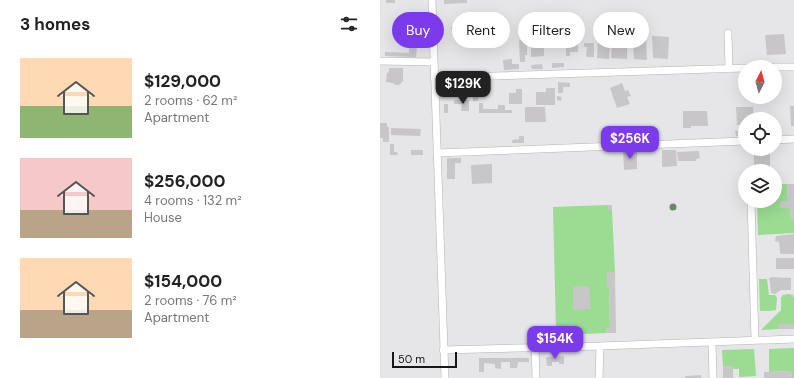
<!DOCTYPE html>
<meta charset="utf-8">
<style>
:root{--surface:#fff;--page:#f2f2f2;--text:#222;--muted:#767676;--accent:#7c3aed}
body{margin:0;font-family:"DM Sans",sans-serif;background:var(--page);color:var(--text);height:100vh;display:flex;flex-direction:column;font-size:15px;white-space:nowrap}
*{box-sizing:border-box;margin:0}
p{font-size:13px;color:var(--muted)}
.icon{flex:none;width:22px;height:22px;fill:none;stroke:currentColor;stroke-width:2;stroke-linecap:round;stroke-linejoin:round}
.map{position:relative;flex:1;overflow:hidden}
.side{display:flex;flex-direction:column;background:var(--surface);width:380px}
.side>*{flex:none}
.banner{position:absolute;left:12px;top:12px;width:342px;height:36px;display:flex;gap:8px}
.needle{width:26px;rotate:6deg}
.fabs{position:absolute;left:358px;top:60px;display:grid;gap:8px}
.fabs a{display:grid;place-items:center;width:44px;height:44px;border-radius:50%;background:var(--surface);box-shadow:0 4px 16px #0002;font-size:20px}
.scale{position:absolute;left:12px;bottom:10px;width:65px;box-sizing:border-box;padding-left:4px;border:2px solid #181819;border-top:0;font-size:11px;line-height:14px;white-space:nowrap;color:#181819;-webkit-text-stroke:3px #e6e5e8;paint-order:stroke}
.price{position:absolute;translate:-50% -34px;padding:0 9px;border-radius:8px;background:var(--accent);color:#fff;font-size:13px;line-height:26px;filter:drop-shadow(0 1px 2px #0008)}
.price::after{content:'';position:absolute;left:50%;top:24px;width:12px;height:9px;margin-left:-6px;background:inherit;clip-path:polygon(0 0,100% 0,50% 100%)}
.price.on{background:#222;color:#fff}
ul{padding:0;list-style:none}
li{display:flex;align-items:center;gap:12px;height:100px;padding:0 20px}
li span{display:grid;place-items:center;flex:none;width:112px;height:80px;border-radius:0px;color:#555}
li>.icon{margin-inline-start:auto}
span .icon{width:48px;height:48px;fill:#fffc;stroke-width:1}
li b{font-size:17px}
h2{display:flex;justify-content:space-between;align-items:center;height:48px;padding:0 20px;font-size:17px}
.tag{padding:0 14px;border-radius:18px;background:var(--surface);box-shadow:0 4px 16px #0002;font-size:14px;line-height:36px}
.tag.on{background:var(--accent);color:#fff}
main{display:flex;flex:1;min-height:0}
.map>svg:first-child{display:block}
.green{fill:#9bdb92}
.building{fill:#c8c6c9}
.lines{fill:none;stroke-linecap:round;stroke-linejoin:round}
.minor-casing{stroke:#b4b2b5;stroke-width:8}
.minor{stroke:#fff;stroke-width:7}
.tree{fill:#6d866b}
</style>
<main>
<section class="side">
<h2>3 homes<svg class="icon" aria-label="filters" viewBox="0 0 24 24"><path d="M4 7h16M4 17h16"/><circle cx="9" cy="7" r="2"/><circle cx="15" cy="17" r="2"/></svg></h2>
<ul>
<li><span style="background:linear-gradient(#ffd9b3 60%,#8fb573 0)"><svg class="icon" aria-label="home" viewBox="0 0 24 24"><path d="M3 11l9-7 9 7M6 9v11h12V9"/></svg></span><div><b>$129,000</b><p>2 rooms · 62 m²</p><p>Apartment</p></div></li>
<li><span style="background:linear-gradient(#f6c9c9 65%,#b9a48a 0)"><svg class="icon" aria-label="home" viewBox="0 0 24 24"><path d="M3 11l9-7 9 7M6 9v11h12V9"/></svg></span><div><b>$256,000</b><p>4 rooms · 132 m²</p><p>House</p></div></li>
<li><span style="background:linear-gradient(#ffd9b3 65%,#b9a48a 0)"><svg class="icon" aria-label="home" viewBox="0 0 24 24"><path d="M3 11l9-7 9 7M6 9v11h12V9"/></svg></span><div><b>$154,000</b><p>2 rooms · 76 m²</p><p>Apartment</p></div></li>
</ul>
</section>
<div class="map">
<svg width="414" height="378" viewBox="0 0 414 378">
<rect width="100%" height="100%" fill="#e6e5e8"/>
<path class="green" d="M395,184h12l1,17h-8v6l10,1 1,12h3v13l-36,2 -1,-34h18z
M228,205v5h4l3,62 -8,1v14h2l1,42 -3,-1 -1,5 -46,2v-5h-4l-3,-123z
M379,279h8l2,16h6l2,3 -1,12 -6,1h-10z
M408,294l5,1 1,3v26h-16v5l-17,1 20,-20v-12l2,-3z
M414,348v30h-2l-1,-7 -22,1v-23z
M374,349l2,27 -17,1v-8h-6v-3h-10l-1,-16z"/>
<path class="building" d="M6,0h9v3h-9z
M64,0h23v3l-23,1z
M71,27h16v4l-15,1z
M33,28h3v8h-10l1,-5 6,1z
M404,34l2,20 -19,1 -2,-20z
M272,36l17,1 -1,22 -15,-1z
M253,38h13l1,22 -13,-1z
M139,40h8v15h-2v7h-5z
M186,40h12v12h-8v4h-4z
M232,40l15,1v18l-16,-1z
M218,41l12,1 -1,17 -12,-1z
M151,42h13v14l-13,1z
M204,43h10v14h-8l1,-10h-3z
M29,45h8l-1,12 -31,-1v-4l24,1z
M132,59v5h7v5l-15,1 -1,-10z
M172,63h12v4l-12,1z
M162,64l1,5h-11l-1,-4z
M9,68h14v13l-4,4h-3l-4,-2 -6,-1 1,-10 2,1z
M178,82l12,1v4h-7v6h-5z
M242,83l3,8 3,-1 3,6 -4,1 3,7 -13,4 -7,-20z
M84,84h14v17h-5l-1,-13h-8z
M60,85h15v7h-8v-3h-7z
M166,88h9v17h-19v-13h10z
M136,89h6v15h-13v-11h7z
M177,96l5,1 -1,4 -4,-1z
M74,100h15v11h-8l1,-7h-8z
M99,103h4v6h15v-4h7v5h7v3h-33z
M64,104h4v9h-4z
M410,106h4v20h-3z
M145,107h20l1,15h-21z
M356,107h17l1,12h-9v6h-8z
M303,111h24l1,15h-17v2h-8z
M0,123h7v4h2v15h-6v-4h-3z
M11,128l30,1 -1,7 -29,-1z
M355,131h10v5h-9z
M139,136h5v7h-12v-3l7,-1z
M10,144h4v8h3l1,3h-8z
M31,150h12v5h-12z
M282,150h14l1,16 -15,1z
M243,151h14v18l-13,1z
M319,151l1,7 -4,1v2h-18l-1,-9z
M390,151v18h-16v-17z
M67,158h14v5h-6v16h-8z
M112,164v19l-20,1 -1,-19z
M407,184h7v36h-3l-1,-12h-10v-7h8z
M228,205h4v5h-4z
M414,234v20h-12l-2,-1 -1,-11 -4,-1 1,-5z
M396,258h18v11h-18z
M227,272h8l1,61h-10l1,-5 3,1 -1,-42h-2z
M391,277l20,1v12h-10l-6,4 -4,-1 -1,-10 -1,-4z
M209,286l2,23 -18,1v-23z
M398,324h16v5h-16z
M176,330h4v5l-4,-1z
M184,356v8h-5v-2h-7v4h-5l-1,-9z
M99,358h50v4h-11l-1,6h-7v-6h-9v7l-6,-1v-4l-11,-1v9h-5z
M343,366h10v12h-10z
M411,371l1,7h-28v-6z
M321,375v3h-16v-2z"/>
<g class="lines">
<g class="minor-casing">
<path id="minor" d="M52,0l13,378
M348,33l1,36
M0,61l54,1
M395,67h19
M54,78l311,-10
M395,140l19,-1
M57,153l308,-12
M371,201l4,139
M332,342l1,36
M155,347l1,31
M63,350l157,-4 194,-7
M219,378l1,-32"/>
</g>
<use href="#minor" class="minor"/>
</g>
<circle class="tree" cx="293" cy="207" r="3.5"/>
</svg>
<div class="fabs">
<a><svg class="needle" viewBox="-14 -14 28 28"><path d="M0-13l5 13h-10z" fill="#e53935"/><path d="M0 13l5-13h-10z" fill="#767676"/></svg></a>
<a><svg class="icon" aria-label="locate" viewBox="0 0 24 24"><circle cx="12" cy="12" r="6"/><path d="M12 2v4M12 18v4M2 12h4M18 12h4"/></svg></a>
<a><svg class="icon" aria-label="layers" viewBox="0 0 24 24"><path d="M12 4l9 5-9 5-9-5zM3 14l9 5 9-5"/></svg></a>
</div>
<div class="scale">50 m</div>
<b class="price on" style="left:83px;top:105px">$129K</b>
<b class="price" style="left:250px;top:160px">$256K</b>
<b class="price" style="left:175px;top:360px">$154K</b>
<div class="banner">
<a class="tag on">Buy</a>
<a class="tag">Rent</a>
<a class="tag">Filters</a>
<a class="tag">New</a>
</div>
</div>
</main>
